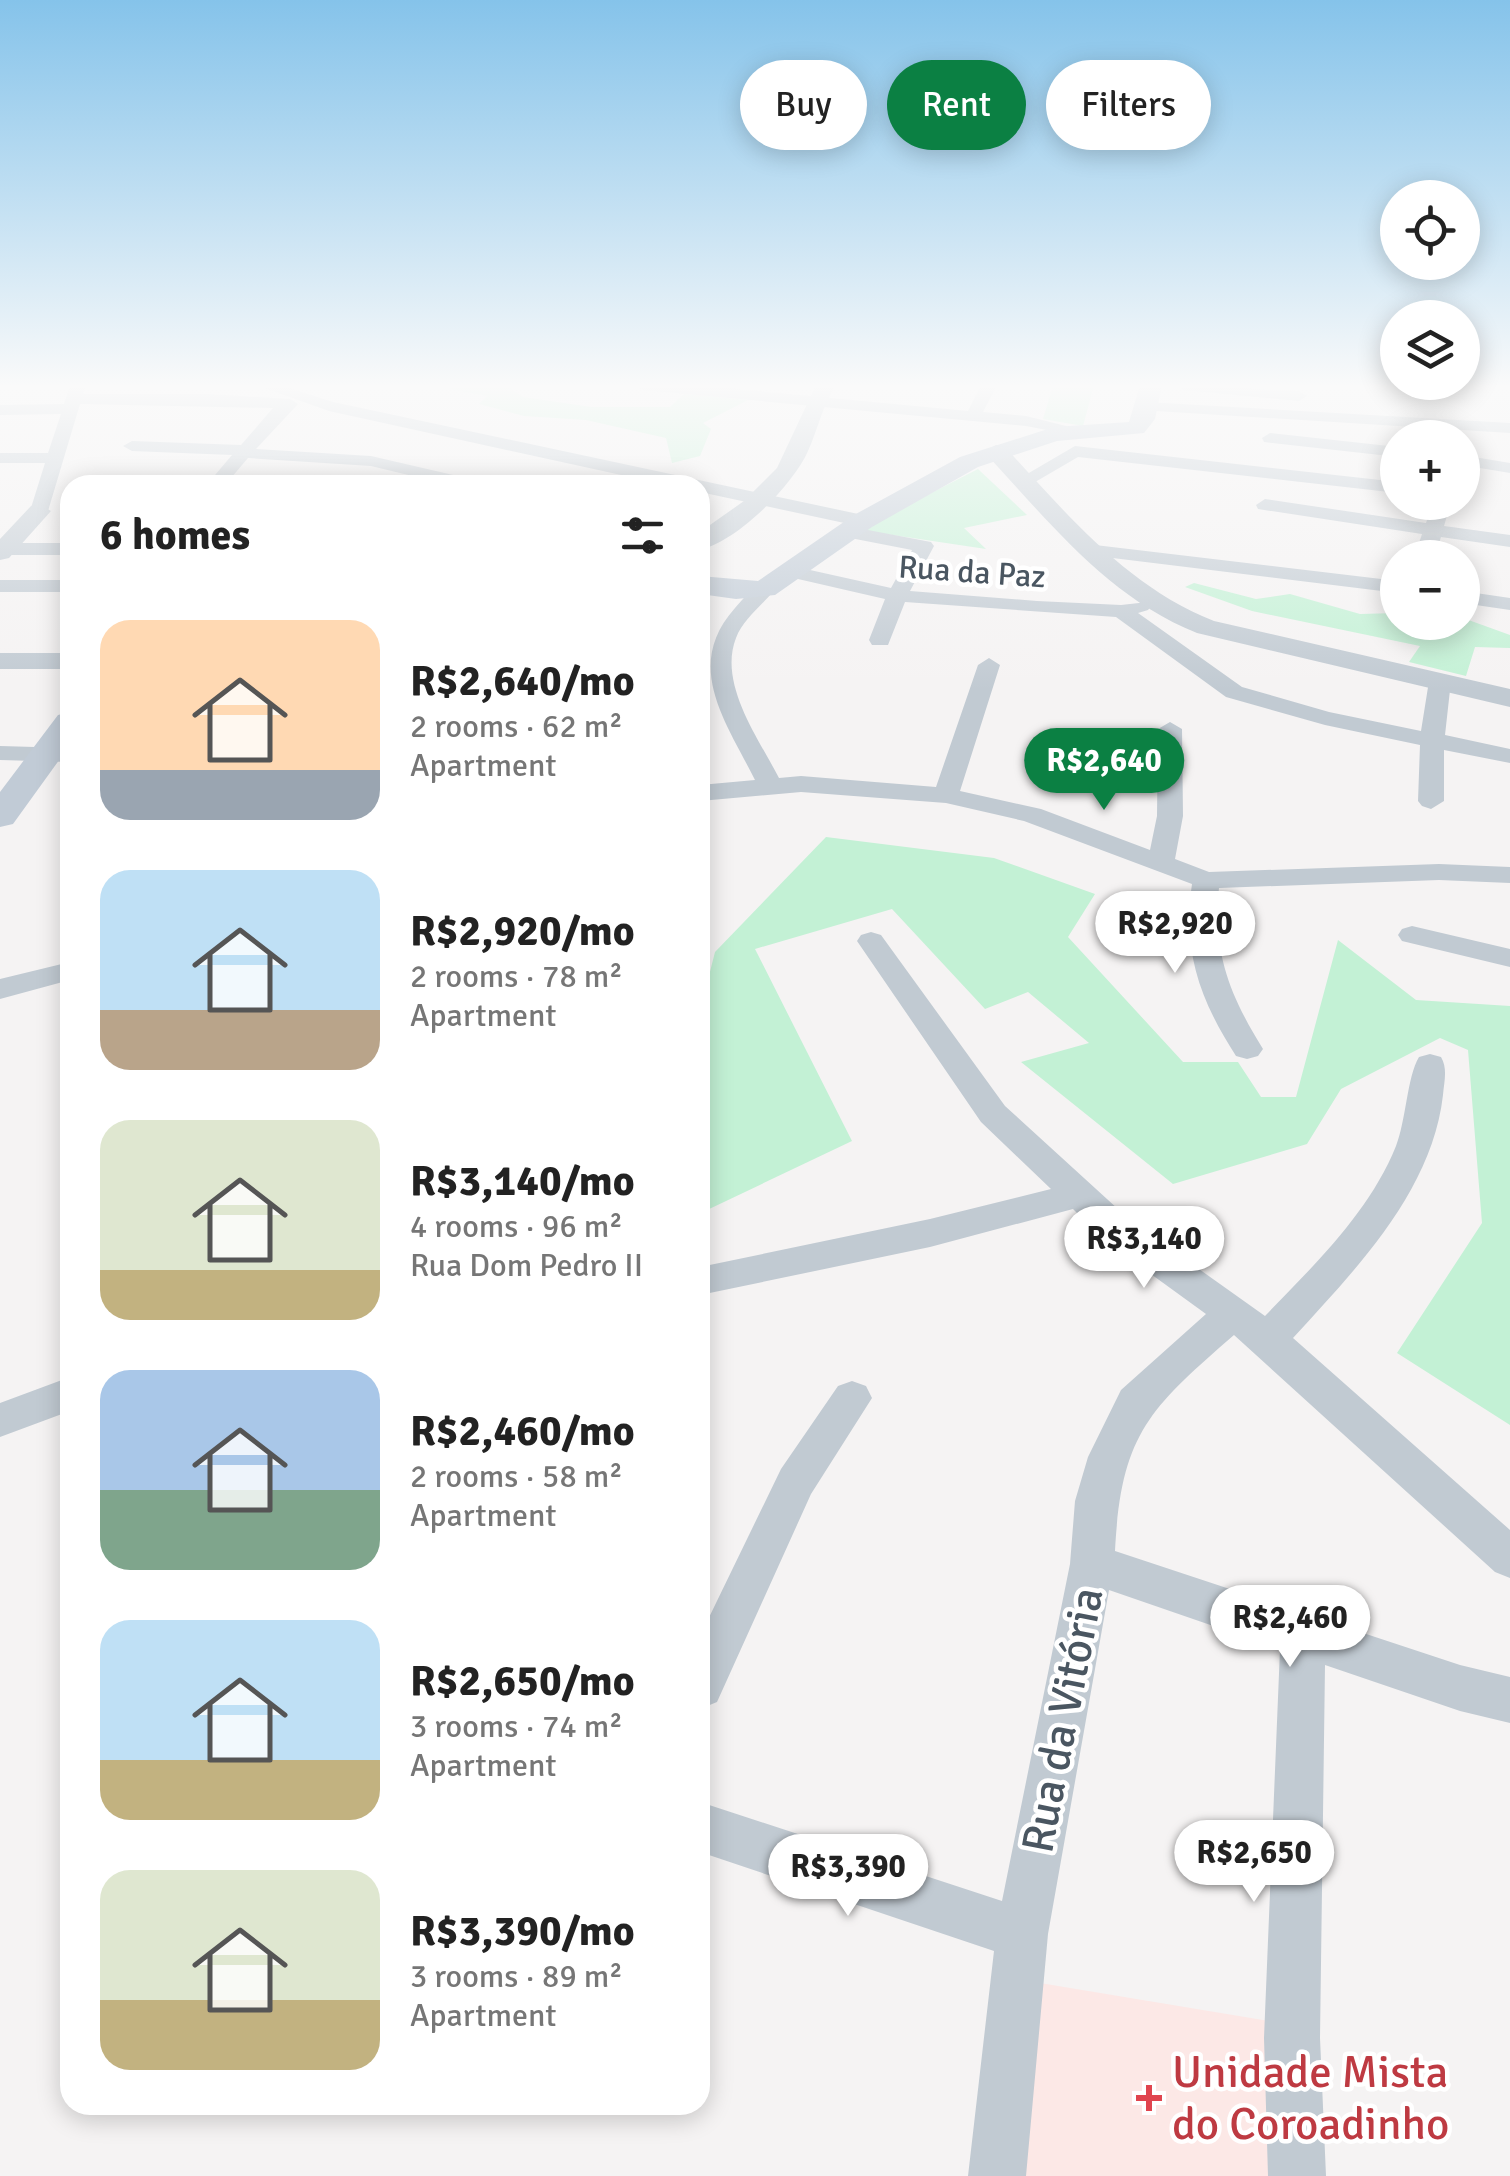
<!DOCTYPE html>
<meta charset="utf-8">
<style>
:root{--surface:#fff;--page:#f6f6f6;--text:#222;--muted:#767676;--accent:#0b8043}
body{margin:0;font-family:Signika,sans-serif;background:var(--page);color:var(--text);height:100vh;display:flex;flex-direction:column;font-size:38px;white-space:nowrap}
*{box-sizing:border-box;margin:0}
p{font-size:32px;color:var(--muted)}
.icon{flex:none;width:55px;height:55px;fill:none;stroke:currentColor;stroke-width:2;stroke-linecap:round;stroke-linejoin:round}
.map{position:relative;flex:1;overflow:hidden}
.side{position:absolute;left:60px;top:475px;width:650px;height:1640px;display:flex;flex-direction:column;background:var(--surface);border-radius:30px;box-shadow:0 5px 25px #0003}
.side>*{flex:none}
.hud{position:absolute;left:740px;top:60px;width:620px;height:90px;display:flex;gap:20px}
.buttons{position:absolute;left:1380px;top:180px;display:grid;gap:20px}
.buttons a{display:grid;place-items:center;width:100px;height:100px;border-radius:50%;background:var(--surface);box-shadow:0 5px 25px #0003;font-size:50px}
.price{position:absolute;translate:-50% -85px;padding:0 22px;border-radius:35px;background:#fff;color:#222;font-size:32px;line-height:65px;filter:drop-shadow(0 2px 5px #0008)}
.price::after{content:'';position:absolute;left:50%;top:60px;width:30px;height:22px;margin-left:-15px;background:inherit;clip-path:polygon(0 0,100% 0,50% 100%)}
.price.on{background:var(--accent);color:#fff}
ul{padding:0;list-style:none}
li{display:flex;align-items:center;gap:30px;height:250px;padding:0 40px}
li span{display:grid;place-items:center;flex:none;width:280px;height:200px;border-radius:30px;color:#555}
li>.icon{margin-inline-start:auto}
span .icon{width:120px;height:120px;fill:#fffc;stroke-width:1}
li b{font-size:42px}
h2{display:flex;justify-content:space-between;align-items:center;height:120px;padding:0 40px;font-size:42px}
.chip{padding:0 35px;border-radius:45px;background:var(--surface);box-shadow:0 5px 25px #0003;font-size:35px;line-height:90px}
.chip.on{background:var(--accent);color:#fff}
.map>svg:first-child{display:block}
.medical{fill:#fce8e6}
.green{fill:#c3f1d5}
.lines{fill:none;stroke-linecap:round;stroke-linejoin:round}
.minor{fill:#c1cad2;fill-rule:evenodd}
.tertiary{fill:#c1cad2;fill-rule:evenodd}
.secondary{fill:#c1cbd6;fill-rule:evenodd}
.health-dot{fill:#e0444e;stroke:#fff;stroke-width:4}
.labels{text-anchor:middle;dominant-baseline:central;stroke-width:9;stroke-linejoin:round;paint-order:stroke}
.far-street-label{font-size:32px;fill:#4a5661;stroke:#fff}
.near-street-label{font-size:45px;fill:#4a5661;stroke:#fff}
.near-health-label{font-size:45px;fill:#be3a42;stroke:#fff;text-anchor:start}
</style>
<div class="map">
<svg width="1510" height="2176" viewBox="0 0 1510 2176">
<rect width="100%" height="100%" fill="#f5f3f3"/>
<path class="medical" d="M1034,1982l235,39 8,155h-258z"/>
<path class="green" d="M455,385l55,3 13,9 68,10h79l14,-13 64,6 -45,23 8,6 -11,27 -28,7 -6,-25 -80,-18 -62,-4 -45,-12 8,-8 -37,-7z
M1053,385h41l-11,41 -40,-7z
M978,469l49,46 -63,13 22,21 -127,-19z
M1194,583l62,16 34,-5 70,20 37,-1 1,9h64l1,-4 47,17v13l-35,-1 -9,29 -57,-14 11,-16 -168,-35 -67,-24z
M826,837l168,21 101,36 -27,43 115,125h55l23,35h35l42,-157 78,60 94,6v419l-113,-72 85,-130 -14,-173 -28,-12 -99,51 -34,55 -134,40 -152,-122 68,-19 -61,-51 -43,17 -93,-100 -137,40 97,192 -147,70 -5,-1v-199l15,-59z"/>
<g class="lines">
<path class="minor" d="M70,385h16l-3,9h126l81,5 8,5 -42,45 115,7 108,25 3,4h-32l-79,-19 -123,-8 -23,27h-12l-3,-4 22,-26 -100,-4 -9,-5 9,-5 109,4 32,-37 -193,-4 -32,107 -9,6 -7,-2 -2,-4 15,-48h-45v-10h48l13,-39 -61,1v-10l64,-1z
M256,385h24l53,17 530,113 9,6 -9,6 -163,-35v-7h-33l-338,-74z
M635,385h60l273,26 13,-26h16l-14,27 43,4 60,15 -8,5 -52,-10 -383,-36z
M1176,385l123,6 8,5 -8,5 -115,-11z
M1146,402l364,21v10l-370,-23v-6z
M1270,433l128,14v10l-134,-15 -2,-4z
M1075,446l323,36v11l-320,-36 -48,28h-12l-3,-4z
M1462,455l48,8v10l-48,-8z
M1265,499l161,24 7,-21h18l-7,24 66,9v12l-69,-10 -7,21h-20l8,-24 -164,-25 -2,-4z
M847,526l84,16 3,4 -24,45 127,10 84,4 27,-3 3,4 -3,4 -10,3 104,74 87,25 92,19 8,-50 3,-5h16l3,5 -6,54 65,14v14l-66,-13v51l-13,8 -9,-3 -4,-5 2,-56 -95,-20 -99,-28 -110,-80 -211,-15 -17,43h-16l-3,-5 16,-41 -100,-23 -3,-4 10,-6 99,22 21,-38 -72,-14v-8z
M4,543h66v12h-66l-4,-1v-10z
M1095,545l303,36v12l-310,-38v-8z
M0,580h70v12h-70z
M765,583l10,6c-12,16 -32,30 -39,49 -18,46 23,101 43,140l22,-2 135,11 42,-122 11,-7 11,7 -40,126 81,18 109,41 7,-34 1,-87 12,-7 12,7 1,87 -8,43 34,13 230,-8 71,3v16l-71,-3 -220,8c-7,63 11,108 44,161l-5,7 -11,3 -11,-3c-36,-56 -54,-105 -44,-172l-168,-63 -78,-18 -145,-11 -101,9v-16l55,-5c-29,-58 -72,-114 -20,-172 9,-10 18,-22 30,-25z
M1462,591l48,7v12l-48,-7z
M0,746l70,2v14l-70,-2z
M1412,926l98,23v18l-108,-26 -4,-6 4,-6z
M871,932l10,3 124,171 125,114 135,96c49,-51 104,-103 131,-170 10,-25 11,-69 23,-89l11,-3 11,3c7,12 3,25 2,38 -11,97 -88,175 -150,243l217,192v48l-15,-6 -261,-237c-85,74 -113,99 -119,216l345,114 50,12v46l-50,-12 -135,-46 -5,373 6,138h-58l-4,-138 16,-389 -171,-59 -61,344 -22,242h-58l26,-225 -294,-99v-50l302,99 68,-337 5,-63 13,-44 33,-67 85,-76 -102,-74 -31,-31 -143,38 -230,48v-28l230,-48 121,-30 -70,-67 -124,-181 4,-6z
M70,962v18l-70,19v-20z
M70,1377v34l-70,26v-34z
M852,1381l14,5 6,12 -61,96 -94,208 -17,7v-73l81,-167 57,-83z"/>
<path class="tertiary" d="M816,385h20c-14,21 -18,44 -28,66 -15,34 -70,90 -108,99v-18l44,-31 33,-33z
M996,445l8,1c62,67 123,141 210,175l296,68v18l-313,-74c-88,-35 -147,-110 -209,-177l-3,-5z
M39,504l12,7 -42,47 -9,2v-21l31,-33z
M0,653h70v16h-70z"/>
<path class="secondary" d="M1140,385h22l-7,34 -11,14 -87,8 -79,26 -106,60 -97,68 -39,4 -36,-5v-18l58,5 96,-66 106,-58 94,-30 75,-5z
M70,712v33l-57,79 -13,3v-35l58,-77z"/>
</g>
<linearGradient id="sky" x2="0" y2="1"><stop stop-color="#85c3ea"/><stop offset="0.56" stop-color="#fafafa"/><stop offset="1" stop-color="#fafafa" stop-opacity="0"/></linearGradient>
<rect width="1510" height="690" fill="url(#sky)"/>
<path class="health-dot" d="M1144 2083h10v10h10v10h-10v10h-10v-10h-10v-10h10z"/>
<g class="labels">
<g class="far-street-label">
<text transform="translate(972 572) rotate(4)">Rua da Paz</text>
</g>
<g class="near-street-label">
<text transform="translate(1063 1720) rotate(-79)">Rua da Vitória</text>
</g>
<g class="near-health-label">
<text x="1172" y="2072">Unidade Mista<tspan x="1172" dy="52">do Coroadinho</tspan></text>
</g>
</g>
</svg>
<div class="buttons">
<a><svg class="icon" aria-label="locate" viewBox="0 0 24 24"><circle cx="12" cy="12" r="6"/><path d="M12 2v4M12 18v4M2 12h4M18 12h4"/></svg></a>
<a><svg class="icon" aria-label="layers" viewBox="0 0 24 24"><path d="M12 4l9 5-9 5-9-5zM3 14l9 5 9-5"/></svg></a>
<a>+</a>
<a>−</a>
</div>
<b class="price on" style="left:1104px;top:813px">R$2,640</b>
<b class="price" style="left:1175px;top:976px">R$2,920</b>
<b class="price" style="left:1144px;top:1291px">R$3,140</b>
<b class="price" style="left:1290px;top:1670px">R$2,460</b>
<b class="price" style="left:1254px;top:1905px">R$2,650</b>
<b class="price" style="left:848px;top:1919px">R$3,390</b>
<div class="hud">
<a class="chip">Buy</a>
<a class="chip on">Rent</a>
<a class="chip">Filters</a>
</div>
<section class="side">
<h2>6 homes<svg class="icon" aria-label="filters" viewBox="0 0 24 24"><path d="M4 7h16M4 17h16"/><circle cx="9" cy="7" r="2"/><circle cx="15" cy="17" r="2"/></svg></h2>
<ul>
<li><span style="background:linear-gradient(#ffd9b3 75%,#9aa5b1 0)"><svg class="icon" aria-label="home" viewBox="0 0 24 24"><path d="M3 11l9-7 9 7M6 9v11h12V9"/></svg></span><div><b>R$2,640/mo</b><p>2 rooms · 62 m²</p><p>Apartment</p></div></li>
<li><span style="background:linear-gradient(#bfe0f5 70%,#b9a48a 0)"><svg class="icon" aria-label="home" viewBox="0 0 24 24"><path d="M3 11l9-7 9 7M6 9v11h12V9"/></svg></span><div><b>R$2,920/mo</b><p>2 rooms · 78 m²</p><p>Apartment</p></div></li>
<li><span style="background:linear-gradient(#dfe7d0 75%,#c2b280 0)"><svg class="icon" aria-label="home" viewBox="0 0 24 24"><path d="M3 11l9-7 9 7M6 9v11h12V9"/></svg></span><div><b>R$3,140/mo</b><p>4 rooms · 96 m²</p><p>Rua Dom Pedro II</p></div></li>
<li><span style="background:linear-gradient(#a9c7e8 60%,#7fa58c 0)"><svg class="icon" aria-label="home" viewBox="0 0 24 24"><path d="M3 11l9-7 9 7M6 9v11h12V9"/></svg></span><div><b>R$2,460/mo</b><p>2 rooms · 58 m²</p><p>Apartment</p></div></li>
<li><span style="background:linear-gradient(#bfe0f5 70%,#c2b280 0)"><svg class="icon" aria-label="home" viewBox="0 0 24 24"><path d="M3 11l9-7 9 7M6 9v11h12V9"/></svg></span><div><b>R$2,650/mo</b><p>3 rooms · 74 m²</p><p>Apartment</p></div></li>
<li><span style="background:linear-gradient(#dfe7d0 65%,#c2b280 0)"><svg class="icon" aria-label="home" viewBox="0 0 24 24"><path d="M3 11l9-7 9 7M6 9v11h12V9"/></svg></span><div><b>R$3,390/mo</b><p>3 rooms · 89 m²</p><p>Apartment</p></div></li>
</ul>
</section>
</div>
